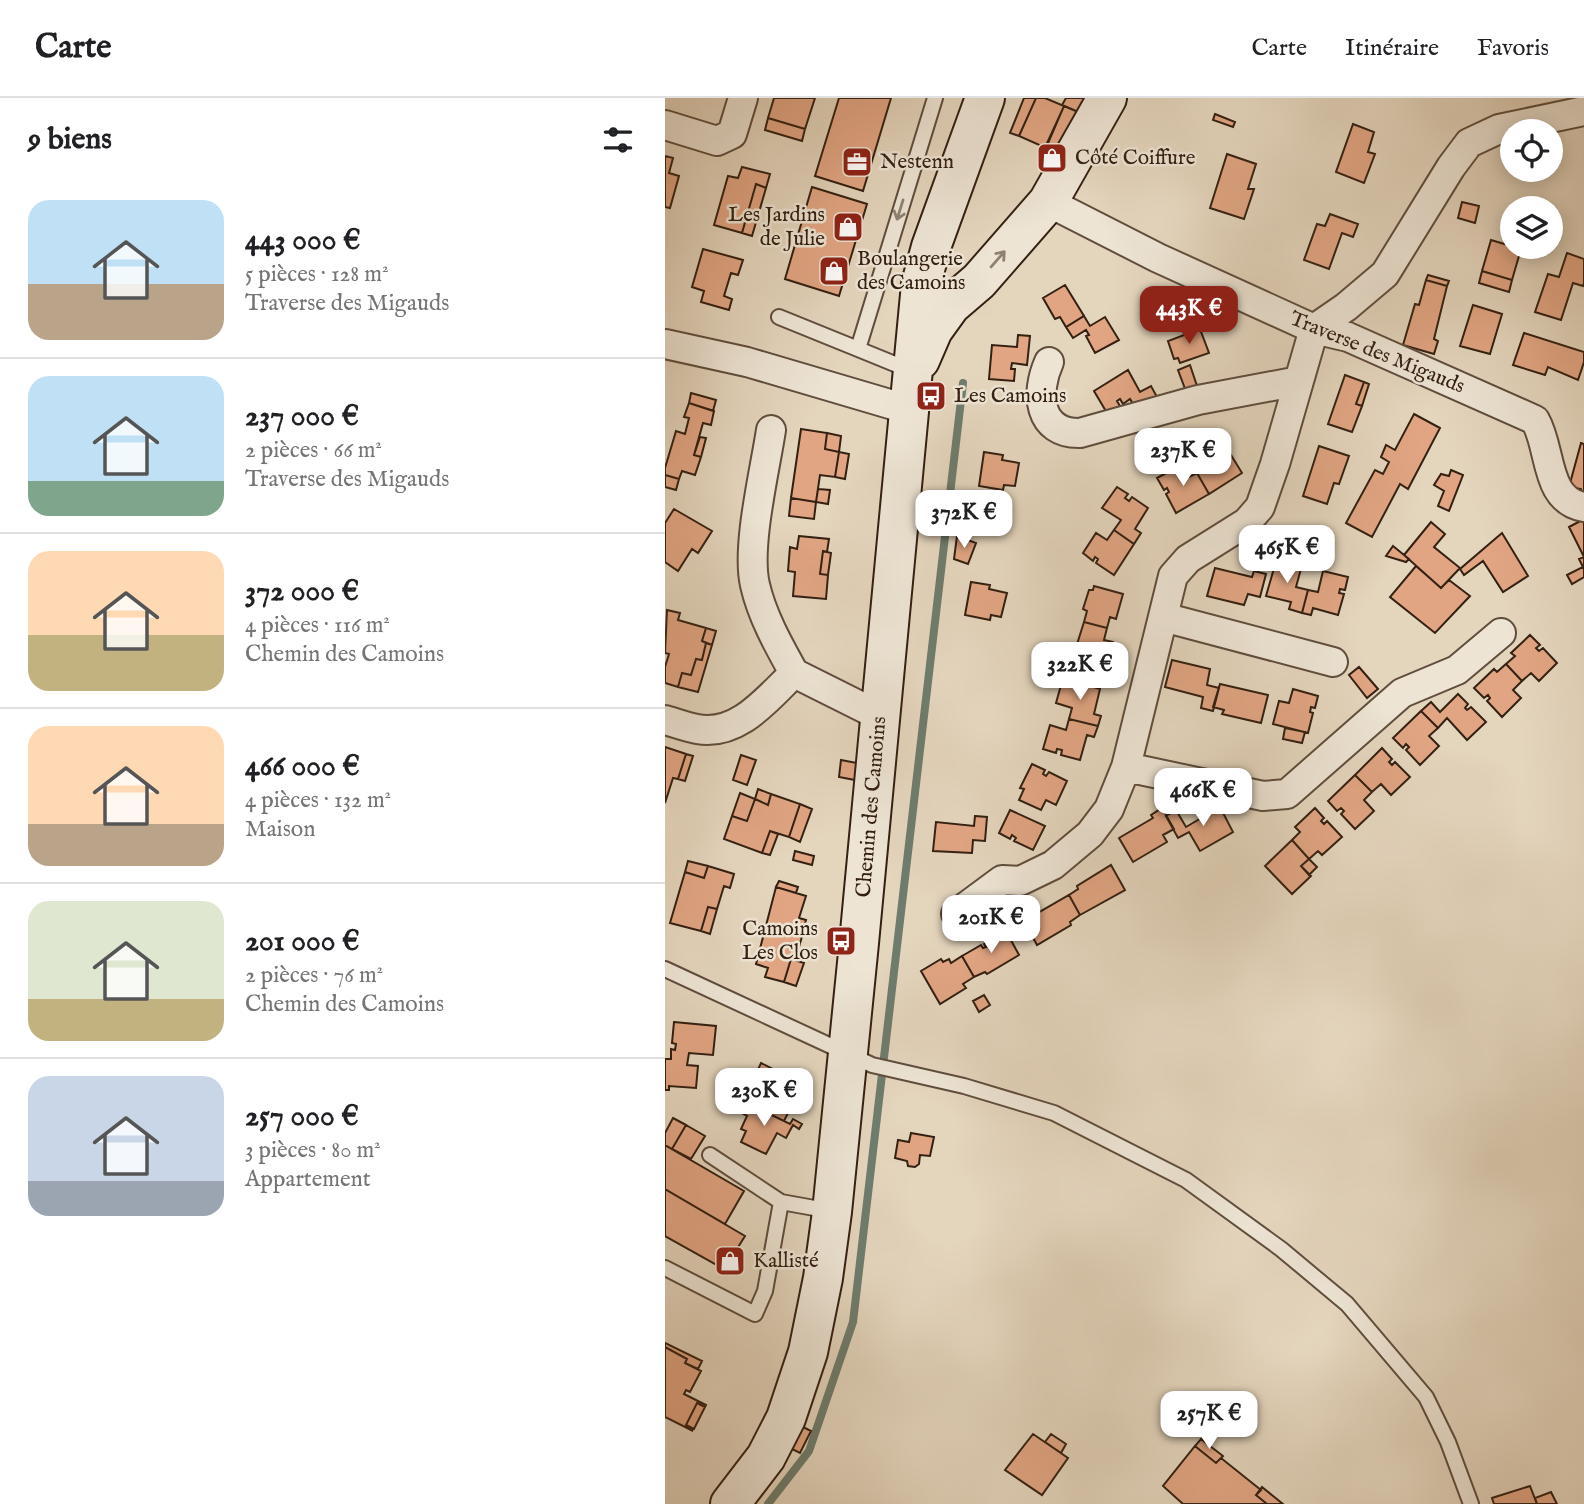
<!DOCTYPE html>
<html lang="fr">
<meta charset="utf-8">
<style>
:root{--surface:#fff;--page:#f6f6f6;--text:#202124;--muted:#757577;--line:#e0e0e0;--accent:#8f2418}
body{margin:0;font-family:"IM FELL English",serif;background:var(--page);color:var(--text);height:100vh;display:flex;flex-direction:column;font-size:26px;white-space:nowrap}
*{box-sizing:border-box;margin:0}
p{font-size:23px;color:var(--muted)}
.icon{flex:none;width:38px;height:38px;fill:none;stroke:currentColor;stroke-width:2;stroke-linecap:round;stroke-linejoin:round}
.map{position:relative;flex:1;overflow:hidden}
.panel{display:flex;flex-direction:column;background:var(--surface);width:665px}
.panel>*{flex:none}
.buttons{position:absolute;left:835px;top:21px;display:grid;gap:14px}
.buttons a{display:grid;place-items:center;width:63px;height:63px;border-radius:50%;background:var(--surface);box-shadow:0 4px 18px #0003;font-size:35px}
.price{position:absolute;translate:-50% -60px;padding:0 16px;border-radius:14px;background:#fff;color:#222;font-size:23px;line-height:46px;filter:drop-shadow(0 2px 4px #0008)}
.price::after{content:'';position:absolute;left:50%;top:42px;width:21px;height:16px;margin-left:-10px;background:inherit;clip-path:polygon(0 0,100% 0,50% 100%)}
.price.selected{background:var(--accent);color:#fff}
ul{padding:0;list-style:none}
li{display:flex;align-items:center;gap:21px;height:175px;padding:0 28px}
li+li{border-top:2px solid var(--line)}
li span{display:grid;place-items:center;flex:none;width:196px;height:140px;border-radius:21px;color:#555}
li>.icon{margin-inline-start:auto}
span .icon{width:84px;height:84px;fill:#fffc;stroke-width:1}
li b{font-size:30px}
h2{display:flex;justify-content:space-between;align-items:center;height:84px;padding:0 28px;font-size:30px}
header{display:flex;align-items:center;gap:42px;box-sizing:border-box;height:98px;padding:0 35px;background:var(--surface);border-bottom:2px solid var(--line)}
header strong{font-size:33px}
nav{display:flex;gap:38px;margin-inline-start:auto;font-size:24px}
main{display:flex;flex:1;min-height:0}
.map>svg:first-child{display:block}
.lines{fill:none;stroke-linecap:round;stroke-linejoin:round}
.stream{stroke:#6f7c6d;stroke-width:8}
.building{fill:#e1a583;stroke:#342012;stroke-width:2}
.lane-casing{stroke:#604d3d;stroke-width:18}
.street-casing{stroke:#604d3d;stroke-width:32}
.secondary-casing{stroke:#342012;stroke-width:42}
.lane{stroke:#ede4d4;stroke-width:14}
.street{stroke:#ede4d4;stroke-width:28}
.secondary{stroke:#ede4d4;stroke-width:38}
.oneway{stroke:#908273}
.labels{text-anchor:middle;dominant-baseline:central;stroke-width:5;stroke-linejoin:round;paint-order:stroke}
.poi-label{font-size:21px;fill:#342012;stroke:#ede4d4;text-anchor:start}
.street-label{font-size:21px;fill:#342012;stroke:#ede4d4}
</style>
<header>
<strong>Carte</strong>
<nav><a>Carte</a><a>Itinéraire</a><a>Favoris</a></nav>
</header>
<main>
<section class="panel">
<h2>9 biens<svg class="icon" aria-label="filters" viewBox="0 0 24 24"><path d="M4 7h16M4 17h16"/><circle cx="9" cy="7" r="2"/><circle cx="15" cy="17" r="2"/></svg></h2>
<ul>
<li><span style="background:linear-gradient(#bfe0f5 60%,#b9a48a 0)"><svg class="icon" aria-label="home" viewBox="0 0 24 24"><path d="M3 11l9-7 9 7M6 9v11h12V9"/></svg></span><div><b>443 000 €</b><p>5 pièces · 128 m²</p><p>Traverse des Migauds</p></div></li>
<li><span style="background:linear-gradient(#bfe0f5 75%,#7fa58c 0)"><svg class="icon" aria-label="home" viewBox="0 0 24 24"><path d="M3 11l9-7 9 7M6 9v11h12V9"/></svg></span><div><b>237 000 €</b><p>2 pièces · 66 m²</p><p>Traverse des Migauds</p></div></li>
<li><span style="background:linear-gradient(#ffd9b3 60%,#c2b280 0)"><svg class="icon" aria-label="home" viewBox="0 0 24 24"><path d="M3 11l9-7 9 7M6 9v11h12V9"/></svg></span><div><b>372 000 €</b><p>4 pièces · 116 m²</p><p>Chemin des Camoins</p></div></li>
<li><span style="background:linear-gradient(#ffd9b3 70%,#b9a48a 0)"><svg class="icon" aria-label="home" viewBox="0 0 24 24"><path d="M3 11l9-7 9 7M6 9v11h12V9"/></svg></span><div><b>466 000 €</b><p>4 pièces · 132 m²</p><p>Maison</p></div></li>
<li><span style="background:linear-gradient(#dfe7d0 70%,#c2b280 0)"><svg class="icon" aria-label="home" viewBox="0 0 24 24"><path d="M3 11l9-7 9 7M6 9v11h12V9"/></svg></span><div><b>201 000 €</b><p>2 pièces · 76 m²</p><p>Chemin des Camoins</p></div></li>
<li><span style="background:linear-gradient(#c9d6e8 75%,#9aa5b1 0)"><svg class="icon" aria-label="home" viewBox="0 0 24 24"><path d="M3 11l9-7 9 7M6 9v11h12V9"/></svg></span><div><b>257 000 €</b><p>3 pièces · 80 m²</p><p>Appartement</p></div></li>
</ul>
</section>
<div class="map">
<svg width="919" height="1406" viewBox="0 0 919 1406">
<rect width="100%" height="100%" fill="#e4d5bd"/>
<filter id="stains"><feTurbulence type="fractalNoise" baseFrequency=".00286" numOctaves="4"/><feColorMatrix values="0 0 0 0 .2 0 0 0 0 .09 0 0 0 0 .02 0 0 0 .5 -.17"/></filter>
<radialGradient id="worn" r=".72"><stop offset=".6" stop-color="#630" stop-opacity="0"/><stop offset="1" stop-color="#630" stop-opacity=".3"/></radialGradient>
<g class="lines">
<path class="stream" d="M103,1406l41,-53 44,-129 110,-939"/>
</g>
<path class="building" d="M109,0h41l-10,31 -37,-11z
M174,0h52l-28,93 -48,-15z
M359,0h12l-17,38 -9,-3z
M371,0h9l19,8 -18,42 -27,-12z
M401,0h24l-7,16 -21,-9z
M399,8l19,8 -24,55 -15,-6 4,-9 -5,-2z
M550,16l20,8 -2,5 -20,-7z
M103,20l37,11 -3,12 -37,-11z
M688,26l21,8 -6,20 7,2 -11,29 -28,-11z
M562,56l29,10 -8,25h6l-10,30 -34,-11z
M0,58l8,2 -4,15 10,3 -9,32 -5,-1z
M77,69l28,7 -4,14 -10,-4 -14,49 -28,-8 14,-49 10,2z
M91,86l10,4 -14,48 -10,-3z
M147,89l55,17 -28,92 -54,-17z
M797,104l17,4 -4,17 -17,-5z
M665,116l28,10 -5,13 -11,-4 -13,36 -25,-9 13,-36 8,2z
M826,142l30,9 -9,31 -30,-9z
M38,151l40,11 -5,15 -7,-2 -7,23 8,3 -3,11 -28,-8 3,-11 -12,-4z
M902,155l17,6v24l-1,3 -10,-3 -12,37 -26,-8 13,-38 11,3z
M817,173l30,9 -3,12 -30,-9z
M763,177l21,6 -2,5 -21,-6z
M761,182l21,6 -13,53 4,2 -4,13 -31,-9 12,-41 4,1z
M400,187l19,31 -18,11 -6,-10 -5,2 -12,-21z
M808,207l29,9 -12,40 -30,-8z
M419,218l6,10 15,-9 14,23 -24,13 -9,-17 3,-1 -3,-5 -13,8 -7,-11z
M535,231l9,24 -29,10 -2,-5 -4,1 -6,-18z
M859,235l60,19v10l-6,18 -30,-13 -3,8 -32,-10z
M353,237l12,1 -3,29 -15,-2 -1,6h4l-1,12 -25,-2 3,-34 25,2z
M525,267l8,24 -11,5 -9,-24z
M463,272l12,22 11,-6 6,11 -21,12 -6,-10 -7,5 -3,-5 -3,2 3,5 -13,7 -13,-22z
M680,277l19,7 -8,22 6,2 -10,26 -24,-8z
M699,284l5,2 -7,22 -6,-2z
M26,295l25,7 -3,11 -24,-8z
M24,305l25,8 -3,14 -8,-2 -9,32 7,2 -6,18 -13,-4 -3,8 -14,-4v-7l11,-37 9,3 4,-16 -5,-1z
M749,316l26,14 -32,61 -8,-5 -28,53 -26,-14 29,-53 8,4 6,-12 -8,-5 5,-12 9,5z
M136,331l26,4 -2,16 14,3 -4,25 -15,-2 -4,27 -25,-4z
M162,335l14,3 -2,16 -14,-3z
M35,339l6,1 -5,19 -7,-2z
M557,341l7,12 -4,2 2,4 4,-2 11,18 -33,21 -12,-21 11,-6 -8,-15z
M916,345l3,1v52l-3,-1v-6l-12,-2z
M654,348l30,10 -10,28 -5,-1 -7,21 -24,-8z
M174,354l10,2 -4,25 -10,-2z
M319,354l19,3 -1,5 17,3 -4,23 -11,-1 -1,5 -24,-4z
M516,367l6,13 10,-5 12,21 -33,19 -10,-19 3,-2 -2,-4 -3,2 -7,-12z
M786,372l12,5 -14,36 -11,-5 6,-15 -10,-6 7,-11 8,2z
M0,377l14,4 -3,11 -11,-3z
M452,389l11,7 -3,4 4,3 3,-4 16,11 -13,21 6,4 -7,11 -20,-14 7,-10 -19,-12z
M153,391l12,1 -2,14 -12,-2z
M126,400l25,4 -2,17 -25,-3z
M9,411l38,22 -14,22 -6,-4 -14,22 -13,-9v-39z
M919,421v38l-15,-30z
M766,424l14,12 -11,13 26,21 -19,20 -37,-33z
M449,432l20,14 -20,31 -18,-12 2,-4 -3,-2 -2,4 -10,-8 13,-20 11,7z
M837,435l26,43 -25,16 -20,-31 -19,14 -4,-6z
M134,438l30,3 -2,13 -4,-1 -3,23 8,1 -2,24 -33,-3 2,-24 -7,-1 2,-24 7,2z
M292,438l19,7 -8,21 -14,-5z
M728,448l16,13 -3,3 -20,-6z
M158,453l8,2 -3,22 -8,-1z
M919,459v20l-12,7 -5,-9 16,-8 -4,-8z
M612,460l25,7 -6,22 12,3 -6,23 -13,-4 2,-7 -25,-6z
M751,468l25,22 8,-8 21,16 -35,37 -45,-36z
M550,470l37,9 2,-6 12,3 -6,23 -12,-3 -4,11 -37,-9z
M658,473l25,6 -3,13 -5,-1 -1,4 5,1 -6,21 -25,-7 -2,7 -9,-2 6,-23 10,2z
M306,484l19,3 -1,4 18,4 -6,24 -10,-2 -1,5 -25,-5z
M429,488l29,8 -7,25 -6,-2 -3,11 -23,-6 3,-11 -4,-2 6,-19h4z
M2,512l13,3 -2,7 28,8 -4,13 4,2 -4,17 -6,-1 -5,16 -9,-2 -4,14 -13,-4v-16l4,-13 -4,-1z
M419,524l23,6 -3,12 9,2 -7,26 -33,-11z
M41,530l10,3 -4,14 -10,-4z
M865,537l10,10 -4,3 3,3 4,-3 14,15 -18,18 -8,-8 -9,8 -16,-17 9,-8 -4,-3z
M41,545l6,2 -14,47 -20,-5 4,-14 9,2 5,-16 6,1z
M507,562l38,9 -3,16 12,3 -6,23 -12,-3 2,-11 -38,-10z
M841,566l16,17 -9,9 8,8 -19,19 -15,-16 3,-3 -2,-3 -4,3 -10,-10 20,-19 3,3z
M694,569l19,22 -11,9 -18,-23z
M398,580l13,4 -1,4 4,2 2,-5 19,6 -6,25 7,2 -3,10 -29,-7 3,-11 -16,-5z
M555,586l48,11 -7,28 -39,-9 2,-4 -11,-3z
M628,591l25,7 -3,12 -4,-1 -1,5 3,1 -5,20 -35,-9 6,-23 10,2z
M793,596l10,10 -3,4 2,2 4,-3 15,15 -19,18 -20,-22 -9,10 -17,-17 10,-9 9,10z
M756,613l17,17 -9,8 10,10 -19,19 -14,-15 3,-3 -3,-3 -3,4 -10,-10z
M404,621l29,7 -4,11 -7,-2 -7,25 -19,-5 1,-5 -5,-1 -1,4 -13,-4 7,-24 16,5z
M620,630l20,4 -3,11 -19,-4z
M0,649l21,7 -8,25 -5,-1 -8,25z
M717,650l10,11 -3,3 3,3 3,-3 15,15 -19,18 -10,-11 -9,8 -17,-17z
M21,656l7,2 -8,25 -7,-2z
M76,657l15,5 -9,25 -14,-5z
M176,662l16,3 -2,17 -16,-3z
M367,666l13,6 -2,4 3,2 3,-4 18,9 -11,24 -10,-5 -5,10 -22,-10 5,-11 -4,-1z
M690,677l17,17 -8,8 10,11 -19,18 -14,-15 3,-3 -3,-3 -4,3 -9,-10z
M93,691l13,5 -3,11 -13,-6z
M75,695l15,6 -8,22 -15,-5z
M106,696l29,10 -11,33 -19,-6 -8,22 -38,-14 8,-23 15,5 8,-22 13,6z
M135,706l12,5 -12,33 -11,-5z
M555,709l13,25 -33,19 -11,-19 -11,6 -12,-22 10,-6 10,17z
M497,710l12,21 -11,6 4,7 -34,20 -14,-24 34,-20 -2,-3z
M650,710l9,10 -3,3 3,3 3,-3 15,16 -20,18 -4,-4 -9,8 -17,-19 8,-8 -5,-5z
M345,712l35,16 -12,24 -19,-9 2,-3 -4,-3 -2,4 -11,-6z
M310,718l12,1 -2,24 -12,-1 -1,13 -39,-2 3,-29 38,4z
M105,733l8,3 -8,21 -8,-2z
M627,742l17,19 -8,7 10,10 -19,18 -27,-28z
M130,753l19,5 -2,9 -19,-5z
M644,761l8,8 -8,8 -8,-9z
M23,763l20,5 -4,12 -19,-6z
M446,767l14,25 -45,25 -11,-20 9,-6 -1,-3z
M43,768l26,8 -4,14 -6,-2 -7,23 -9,-2 -7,24 -31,-8 15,-51 19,6z
M114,783l19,6 -2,6 -20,-6z
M111,789l30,9 -7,22 7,2 -5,20 -6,20 -4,-1 -7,23 -19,-5 3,-9 -12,-4z
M404,797l11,20 -10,7 1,3 -34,20 -13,-24z
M43,809l9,2 -7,25 -9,-3z
M341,833l13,24 -32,19 -2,-2 -11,5 -12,-21 19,-11 2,3 3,-1 -2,-3z
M297,858l12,21 -11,7 3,4 -26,16 -19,-33 20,-12 2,3 6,-3 2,4z
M126,861l13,4 -8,23 -12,-4z
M319,897l6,10 -11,7 -6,-11z
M9,924l42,4 -3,29 -24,-2 -2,12 11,1 -2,22 -27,-2v4h-4v-31h6v-10l4,1 1,-6 -4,-1z
M96,965l24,12 -9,26 15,6 -7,14 -37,-18 6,-12 -4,-2z
M120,977l10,5 -12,23 -7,-2z
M82,1005l43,21 3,-5 9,5 -3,5 -6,-4 -7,13 -9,-5 -11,21 -25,-12 5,-11 -5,-2 6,-13 -5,-3z
M8,1020l13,7 -14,24 -7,-4v-12z
M21,1027l19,11 -14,23 -19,-10z
M246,1035l23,4 -4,19 -10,-1 -1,9 -4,3 -7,-1 -1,-5 -12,-3 3,-18 11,2z
M0,1047l79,46 -19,33 -60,-35z
M0,1091l80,47 -10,16 6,3 -10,18 -66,-37z
M0,1245l37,18 -4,8 -13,-6 2,-4 -22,-12z
M0,1249l22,12 -2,4 16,8 -11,21 -4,-2 -2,4 22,11 -1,2 -8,-4 -11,22 7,6 -28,-14z
M32,1305l8,4 -11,22 -8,-4z
M134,1327l12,6 -11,22 -12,-6z
M368,1336l35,24 -26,37 -37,-25z
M386,1336l15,10 -5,9 -16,-11z
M536,1341l22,17 -7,7 -21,-17z
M530,1348l21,17 5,-5 40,32 -5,5 11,9h-84l-20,-18z
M865,1388l7,18h-43l-2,-6z
M597,1389l21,17h-16l-11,-9z
M886,1394l6,12h-20l-2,-6z"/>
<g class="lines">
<g class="lane-casing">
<path id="lane" d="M114,219l79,32
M247,273l-54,-22 77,-251
M0,871l207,96 92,21 90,27 132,67 95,69 66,55 79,93 22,45 23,62
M45,1057l71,47
M0,1170l90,46 10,-23 16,-89 50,9"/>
</g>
<g class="street-casing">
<path id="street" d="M0,27l52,16 15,-7 11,-36
M383,104l110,56 156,71 34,8 187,83c17,29 9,80 49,87
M0,246l82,18 163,48
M384,264c-14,31 -11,72 31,71l118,-33 101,-19
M106,332c-6,40 -25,117 -16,155 7,31 24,61 39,88
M498,519l170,45
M0,622c11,3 21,7 32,9 41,8 71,-31 97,-56l86,43
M461,669l137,29 24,-2 115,-101 55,-23 44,-37
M291,816l46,-34 18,1 33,-16 37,-31 19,-25 17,-42 47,-191 15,-17 59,-37 13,-15 15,-43 39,-135 32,-22 39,-33 66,-107 18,-24 30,-14 85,-18"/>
</g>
<g class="secondary-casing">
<path id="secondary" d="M255,262l13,-30 18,-25 28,-24 69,-79 59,-104
M65,1406l36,-47 20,-39 22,-66 15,-74 9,-66 27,-269 62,-659 10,-37 54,-149"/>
</g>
<use href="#lane" class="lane"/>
<use href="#street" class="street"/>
<use href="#secondary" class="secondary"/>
</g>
<defs><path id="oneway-shaft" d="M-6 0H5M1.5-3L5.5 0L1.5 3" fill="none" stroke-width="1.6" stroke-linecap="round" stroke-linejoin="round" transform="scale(1.75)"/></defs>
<g class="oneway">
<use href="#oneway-shaft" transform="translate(235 112) rotate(107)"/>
<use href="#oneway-shaft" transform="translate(333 161) rotate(-49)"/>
</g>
<defs>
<g id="shop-square" transform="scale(1.575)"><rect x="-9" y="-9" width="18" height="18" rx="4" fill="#8f2418" stroke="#ede4d4"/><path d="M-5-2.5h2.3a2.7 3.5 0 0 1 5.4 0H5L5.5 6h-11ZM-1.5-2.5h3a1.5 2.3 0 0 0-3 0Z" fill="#fff"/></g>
<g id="office-square" transform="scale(1.575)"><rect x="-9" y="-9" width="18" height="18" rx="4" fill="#8f2418" stroke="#ede4d4"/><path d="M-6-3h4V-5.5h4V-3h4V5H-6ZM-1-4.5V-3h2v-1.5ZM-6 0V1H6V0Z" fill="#fff"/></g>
<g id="bus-square" transform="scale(1.575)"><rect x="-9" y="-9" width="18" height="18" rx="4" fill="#8f2418" stroke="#ede4d4"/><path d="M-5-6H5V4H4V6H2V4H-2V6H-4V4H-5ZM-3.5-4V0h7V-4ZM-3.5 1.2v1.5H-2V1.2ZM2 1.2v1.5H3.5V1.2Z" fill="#fff"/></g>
</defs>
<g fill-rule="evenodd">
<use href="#shop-square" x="387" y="60"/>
<use href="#office-square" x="192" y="64"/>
<use href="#shop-square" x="183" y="129"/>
<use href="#shop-square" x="169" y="173"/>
<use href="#bus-square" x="266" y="298"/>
<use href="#bus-square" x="176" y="843"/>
<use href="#shop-square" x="65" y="1163"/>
</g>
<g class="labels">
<g class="poi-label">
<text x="410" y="60">Côté Coiffure</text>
<text x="215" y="64">Nestenn</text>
<text x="160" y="117" text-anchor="end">Les Jardins<tspan x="160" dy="24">de Julie</tspan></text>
<text x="192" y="161">Boulangerie<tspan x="192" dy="24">des Camoins</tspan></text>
<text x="289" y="298">Les Camoins</text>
<text x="153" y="831" text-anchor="end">Camoins<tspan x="153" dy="24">Les Clos</tspan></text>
<text x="88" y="1163">Kallisté</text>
</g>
<g class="street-label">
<text transform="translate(712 255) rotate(22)">Traverse des Migauds</text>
<text transform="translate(207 709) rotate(-85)">Chemin des Camoins</text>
</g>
</g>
<rect width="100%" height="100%" filter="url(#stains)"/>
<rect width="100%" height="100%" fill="url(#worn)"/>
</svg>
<div class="buttons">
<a><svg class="icon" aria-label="locate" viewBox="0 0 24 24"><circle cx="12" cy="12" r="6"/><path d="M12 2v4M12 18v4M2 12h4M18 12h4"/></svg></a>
<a><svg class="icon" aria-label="layers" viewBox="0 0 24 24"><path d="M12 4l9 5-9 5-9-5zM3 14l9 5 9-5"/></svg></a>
</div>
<b class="price selected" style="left:524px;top:248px">443K €</b>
<b class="price" style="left:518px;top:390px">237K €</b>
<b class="price" style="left:299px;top:452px">372K €</b>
<b class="price" style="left:622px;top:487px">465K €</b>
<b class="price" style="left:415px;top:604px">322K €</b>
<b class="price" style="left:538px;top:730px">466K €</b>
<b class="price" style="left:326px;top:857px">201K €</b>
<b class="price" style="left:99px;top:1030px">230K €</b>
<b class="price" style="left:544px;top:1353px">257K €</b>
</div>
</main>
